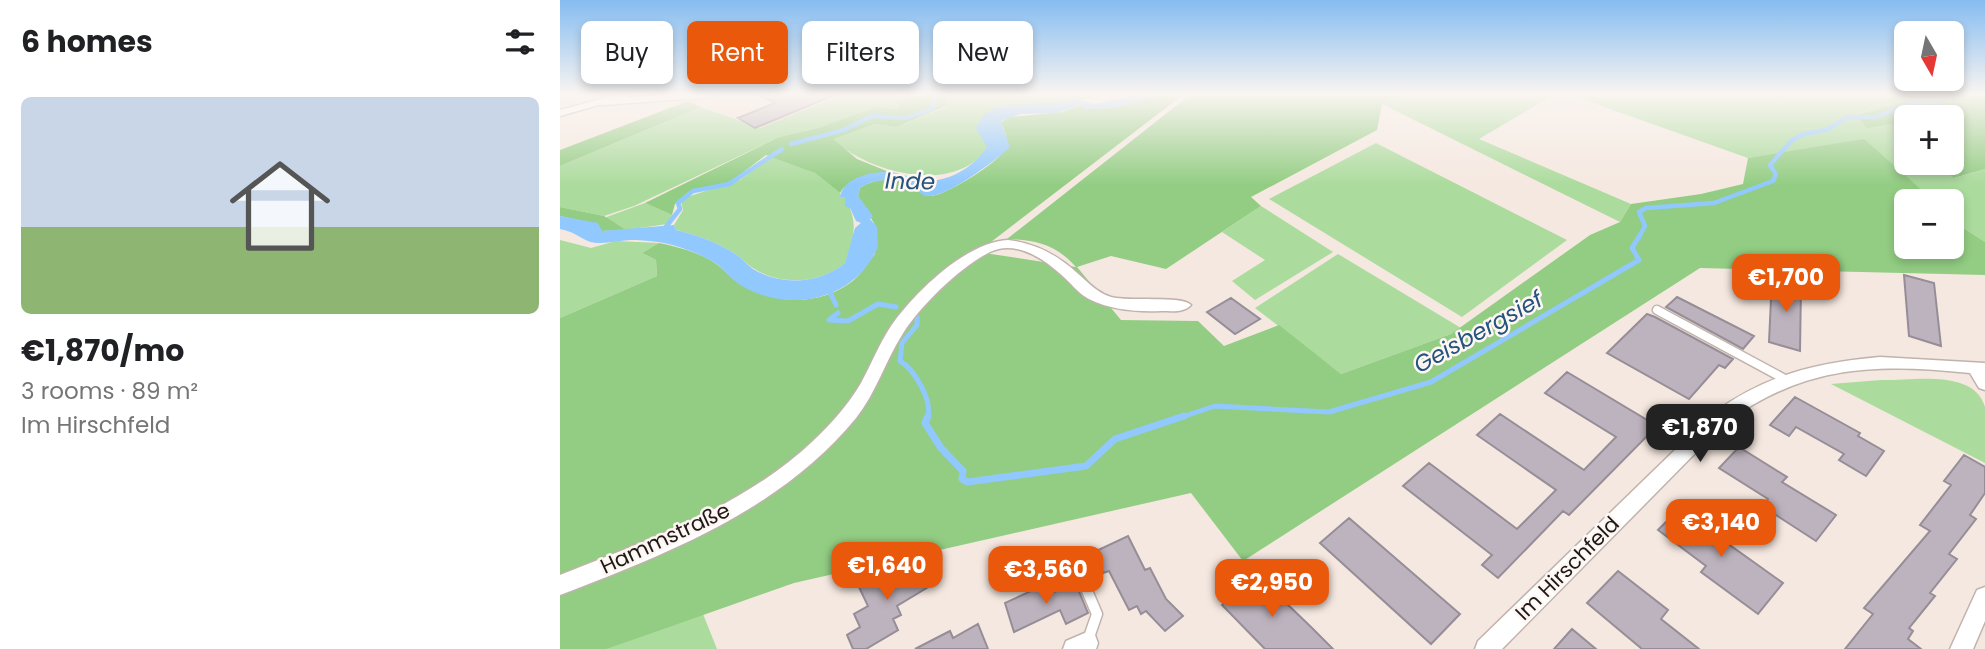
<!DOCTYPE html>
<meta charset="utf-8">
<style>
:root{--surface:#fff;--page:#f2f2f2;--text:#202124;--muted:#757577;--accent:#ea580c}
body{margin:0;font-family:Poppins,sans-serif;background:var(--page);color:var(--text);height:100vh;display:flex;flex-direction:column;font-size:26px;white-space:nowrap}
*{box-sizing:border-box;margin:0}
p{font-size:23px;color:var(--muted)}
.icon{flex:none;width:38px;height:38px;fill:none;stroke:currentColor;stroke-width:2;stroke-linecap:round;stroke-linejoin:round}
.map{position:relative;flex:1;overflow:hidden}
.sheet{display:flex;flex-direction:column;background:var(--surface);width:560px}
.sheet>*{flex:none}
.guide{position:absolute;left:21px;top:21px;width:665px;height:63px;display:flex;gap:14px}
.needle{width:46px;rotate:171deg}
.fabs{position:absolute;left:1334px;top:21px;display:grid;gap:14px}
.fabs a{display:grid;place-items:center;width:70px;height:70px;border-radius:10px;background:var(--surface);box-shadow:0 4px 10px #0003;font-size:35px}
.price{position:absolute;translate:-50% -60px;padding:0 16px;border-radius:14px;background:var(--accent);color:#fff;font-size:23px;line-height:46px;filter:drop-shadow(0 2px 4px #0008)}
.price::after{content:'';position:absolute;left:50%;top:42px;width:21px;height:16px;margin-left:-10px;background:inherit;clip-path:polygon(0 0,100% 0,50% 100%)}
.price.on{background:#222;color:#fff}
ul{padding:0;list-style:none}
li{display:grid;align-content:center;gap:14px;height:371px;padding:0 21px}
li span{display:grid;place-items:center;height:217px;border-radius:10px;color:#555}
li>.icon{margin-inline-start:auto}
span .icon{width:126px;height:126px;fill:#fffc;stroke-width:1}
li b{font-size:30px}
h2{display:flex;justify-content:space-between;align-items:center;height:84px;padding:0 21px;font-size:30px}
.chip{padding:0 24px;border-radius:10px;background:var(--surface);box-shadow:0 4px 10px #0003;font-size:24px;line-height:63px}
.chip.on{background:var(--accent);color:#fff}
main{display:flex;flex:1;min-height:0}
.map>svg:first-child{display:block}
.built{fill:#f0dbd0}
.green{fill:#abdb9d}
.forest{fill:#93cd83}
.water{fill:#91c8fd}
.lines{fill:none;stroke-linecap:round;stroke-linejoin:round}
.stream-far2{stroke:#91c8fd;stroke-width:4.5}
.stream-far1{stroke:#91c8fd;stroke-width:5}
.stream{stroke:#91c8fd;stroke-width:7}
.building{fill:#bdb3be;stroke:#968d97;stroke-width:2}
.lane-far2-casing{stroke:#c0b3ac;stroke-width:9}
.lane-far1-casing{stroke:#c0b3ac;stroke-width:11}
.lane-casing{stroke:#c0b3ac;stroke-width:13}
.street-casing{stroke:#c0b3ac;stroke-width:3}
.lane-far2{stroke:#fff;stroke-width:6}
.lane-far1{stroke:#fff;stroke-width:8}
.lane{stroke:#fff;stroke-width:10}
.street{fill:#fff;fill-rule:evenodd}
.labels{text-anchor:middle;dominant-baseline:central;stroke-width:5;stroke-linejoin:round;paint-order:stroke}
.street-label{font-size:21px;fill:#1e1917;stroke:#fef6f2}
.water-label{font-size:23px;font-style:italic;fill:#23537f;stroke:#fef6f2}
</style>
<main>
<section class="sheet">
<h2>6 homes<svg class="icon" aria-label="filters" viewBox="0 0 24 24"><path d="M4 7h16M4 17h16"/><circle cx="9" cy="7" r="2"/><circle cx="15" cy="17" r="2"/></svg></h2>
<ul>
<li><span style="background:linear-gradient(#c9d6e8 60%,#8fb573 0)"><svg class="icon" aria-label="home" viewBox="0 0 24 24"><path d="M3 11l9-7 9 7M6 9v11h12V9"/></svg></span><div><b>€1,870/mo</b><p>3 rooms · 89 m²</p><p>Im Hirschfeld</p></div></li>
</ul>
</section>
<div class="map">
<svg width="1425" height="649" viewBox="0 0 1425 649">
<rect width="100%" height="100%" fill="#f5e8e0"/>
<path class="built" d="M54,94h229l-83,34 -72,-27 -87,4 -7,-5z"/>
<path class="green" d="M283,94l66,1 -12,14 -22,-2 -57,21 -39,9 -145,69 -30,10 -44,-9v-41l141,-59 59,21z
M386,94h162l-38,9 -74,4 -17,25 9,15c-34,50 -120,25 -156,-8l43,-15 21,3 51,-20z
M838,94h157l-76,45 152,65 -11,18 -238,-118z
M1008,94h334l-13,4 3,7 -35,9 34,10 15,13v26h30l19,15 30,-9v73l-34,-22v-19h-17l-3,-5 -128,-46 -55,8z
M816,143l191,97 -105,77 -193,-118z
M213,155l42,18 25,20 1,4h4c14,28 9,38 0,66 -24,21 -65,23 -92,5 -7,-4 -13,-12 -21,-16 -18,-11 -36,-17 -56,-22l-2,-5 9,-15 -2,-8 6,-5 53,-17z
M85,203l27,12 -5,9 -41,6 -22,-12z
M701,206l72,46 -78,48 -23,-19 33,-21 -43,-28z
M0,240l31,8 25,-7 43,2 -17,10 14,7 1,16 -97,42z
M778,254l123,74 -10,6 -110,40 -86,-66z
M1321,380c30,1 93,-12 104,27 0,16 0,39 0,56l-154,-79z
M143,614l14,35h-110z"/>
<path class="forest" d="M349,94h37l1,12 -51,21 -21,-3 -42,15 24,20 32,13c-18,2 -39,4 -49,21l-25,-20 -49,-18 -37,28 -42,10 -12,11 -3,11 -27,-12 134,-66 39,-9 57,-21 22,2z
M599,94h25l-206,158 98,15c-21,-23 -39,-27 -69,-28l184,-145h207l-16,10 -5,26 -126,67 10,9 -95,63 -55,-13 -34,11 44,53 77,1 26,25 55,-21 62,49 110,-40 139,-99 30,-13 11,-18 70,-10 42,-10 5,-26 116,-19 70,62h-28v46h45v-27l34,22v33l-285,-7 -457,293 -52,-68 -397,90 -187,66h-47v-331l97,-42 -1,-16 -14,-7 17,-10c20,4 43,10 60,23 8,6 15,16 25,20 33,18 74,20 106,-3 10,-7 17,-19 25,-29v-29l-17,-29 2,-8c17,-11 40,-11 57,1 5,4 6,7 14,7 14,0 70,-35 75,-48 3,-9 -2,-18 -5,-26l9,-5 52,-5 19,-7c21,9 54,-1 78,-11z
M1342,94h83v75l-31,9 -18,-15h15v-46h-45v20l-15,-13 -24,4 -11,-13 35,-10 -3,-7z
M128,101l13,6 -141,59v-16z
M0,207l44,9 22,14 -24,1 -7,-7 -35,-8z"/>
<path class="water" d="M581,94h18c-24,11 -48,15 -74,15l-4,-4 -25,8 -35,1 -18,6 -2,2 9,25c-12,12 -67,53 -84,49 -5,-1 -8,-6 -13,-9 -17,-8 -36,-10 -53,1l-2,8 15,20 -3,3 7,8 1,20c-23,53 -88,67 -136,39 -9,-5 -16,-15 -24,-21 -11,-8 -27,-14 -39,-18 -15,-5 -32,-7 -48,-7 -11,0 -32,6 -43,1 -9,-4 -16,-10 -28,-12v-13l38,7 4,8 72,-6 2,5c20,5 38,11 56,22 8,4 14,12 21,17 27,17 68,15 92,-6l10,-35 6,-5 -5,-2 -6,-13 -5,-2v-9h-5c3,-20 33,-26 50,-25 11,1 21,6 32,8 25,4 52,-13 65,-33l-11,-19 7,-12 13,-9 82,-7 17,4z"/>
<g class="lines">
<path class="stream-far2" d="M1386,97l7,-3
M231,144l53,-14 28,-14 33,2 27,-9 4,-15
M105,228l15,-19 -2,-6 15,-12 36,-7 53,-35
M1079,237l6,-11 -6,-14 7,-4 68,-5 59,-22 3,-7 -6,-9 21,-24 12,-7 23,-4 22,-13h28l36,-14 29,-2"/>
<path class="stream-far1" d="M269,290l7,15
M278,313l-9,7 19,1 30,-17 18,3
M357,317v8l-15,18 -2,18c14,8 34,41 27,57
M619,418l36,-12 114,6 102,-30 208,-122 -7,-12 8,-13"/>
<path class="stream" d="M368,416l-3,7 16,25 22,23 -1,8 5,3 119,-16 29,-27 69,-23"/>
</g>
<path class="building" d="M198,94h79l-82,34 -17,-10 37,-15z
M1344,275l30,8 7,63 -32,-10z
M1212,278l29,7 -1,66 -31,-9z
M1117,297l77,39 -11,13 -77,-42z
M671,298l29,21 -25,15 -28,-22z
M1087,314l8,3 78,42 -8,9 -6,-3 -30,34 -82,-46z
M1007,372l90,54 -88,89 -6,-4 -65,67 -16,-13 10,-10 -89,-69 26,-23 88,66 39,-39 -79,-55 23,-21 84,56 32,-33 -71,-44z
M1235,397l65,36 -2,3 26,15 -18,25 -27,-16 5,-6 -48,-27 -7,9 -19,-11z
M1179,447l48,30 -5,5 54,33 -20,26 -54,-35 6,-7 -49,-31z
M1404,455l21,12v26l-15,22 6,4 -27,35 8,5 -27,34 5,3 -26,32 4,3 -5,8 13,10h-76l28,-35 -9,-6 66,-77 -10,-6 31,-40 -7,-4z
M1123,505l48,34 -4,4 56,40 -25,31 -57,-42 5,-6 -48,-36z
M789,518l111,96 -29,30 -111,-101z
M568,536l17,34 5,-2 16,31 17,17 -18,15 -19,-20 -5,3 -4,-8 -8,4 -20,-39 -6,2 -9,-21z
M361,557l14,26 -38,23 4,9 -8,4 5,11 -32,19h-13l-6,-14 13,-8 -6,-13 14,-8 -11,-23 21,-13 5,9z
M1058,571l50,39 -7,9 38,30h-57l-55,-46z
M696,574l55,53 22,22h-68l-43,-44z
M515,582l13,31 -22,11 -6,-14 -46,22 -9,-29 39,-18 4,10z
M418,624l10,25h-73l35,-18 3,7z
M1012,629l24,20h-42z"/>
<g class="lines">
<g class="lane-far2-casing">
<path id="lane-far2" d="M43,102l110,-8"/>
</g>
<g class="lane-far1-casing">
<path id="lane-far1" d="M1097,310l126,68"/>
</g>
<g class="lane-casing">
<path id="lane" d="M513,558l24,56 -10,29"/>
</g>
<g class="street-casing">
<path id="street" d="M59,94h18l-77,22v-6z
M448,240c27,3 48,14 68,32 12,10 20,20 35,25 18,5 71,-2 80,8 -7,8 -20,6 -30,6 -24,1 -50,-1 -72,-12 -8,-4 -14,-11 -20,-17 -19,-19 -51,-44 -79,-30 -30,15 -71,55 -88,83 -17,27 -26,58 -46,83 -74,91 -189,136 -296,177v-20c88,-35 183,-68 253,-134 18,-17 36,-37 48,-58 10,-18 18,-39 30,-57 23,-33 75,-84 117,-86z
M1320,357l105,6v27l-6,-2 -9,-15c-95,-10 -167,-8 -246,51l-222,225h-27l3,-8 234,-227c54,-39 102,-51 168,-57z
M1425,587v34l-12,28h-23l27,-59z
M527,632l8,3 3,8 -2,6h-33l3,-8z"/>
</g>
<use href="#lane-far2" class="lane-far2"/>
<use href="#lane-far1" class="lane-far1"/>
<use href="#lane" class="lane"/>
<use href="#street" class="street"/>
</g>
<linearGradient id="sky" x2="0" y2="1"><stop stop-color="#85bcf0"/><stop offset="0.51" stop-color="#faf5f1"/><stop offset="1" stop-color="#faf5f1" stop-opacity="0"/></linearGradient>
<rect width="1425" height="185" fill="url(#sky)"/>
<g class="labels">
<g class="street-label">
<text transform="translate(105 538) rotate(-25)">Hammstraße</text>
<text transform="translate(1007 568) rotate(-45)">Im Hirschfeld</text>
</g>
<g class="water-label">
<text transform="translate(350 181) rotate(1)">Inde</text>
<text transform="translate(918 332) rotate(-29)">Geisbergsief</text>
</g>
</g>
</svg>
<div class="fabs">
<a><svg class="needle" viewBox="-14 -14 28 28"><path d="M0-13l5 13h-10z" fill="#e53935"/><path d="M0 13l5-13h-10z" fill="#757577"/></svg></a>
<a>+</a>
<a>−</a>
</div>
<b class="price" style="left:1226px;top:314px">€1,700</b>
<b class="price on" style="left:1140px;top:464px">€1,870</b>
<b class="price" style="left:1161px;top:559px">€3,140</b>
<b class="price" style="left:327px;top:602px">€1,640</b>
<b class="price" style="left:486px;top:606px">€3,560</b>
<b class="price" style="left:712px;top:619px">€2,950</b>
<div class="guide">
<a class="chip">Buy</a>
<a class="chip on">Rent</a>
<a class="chip">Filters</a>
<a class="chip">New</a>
</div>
</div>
</main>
